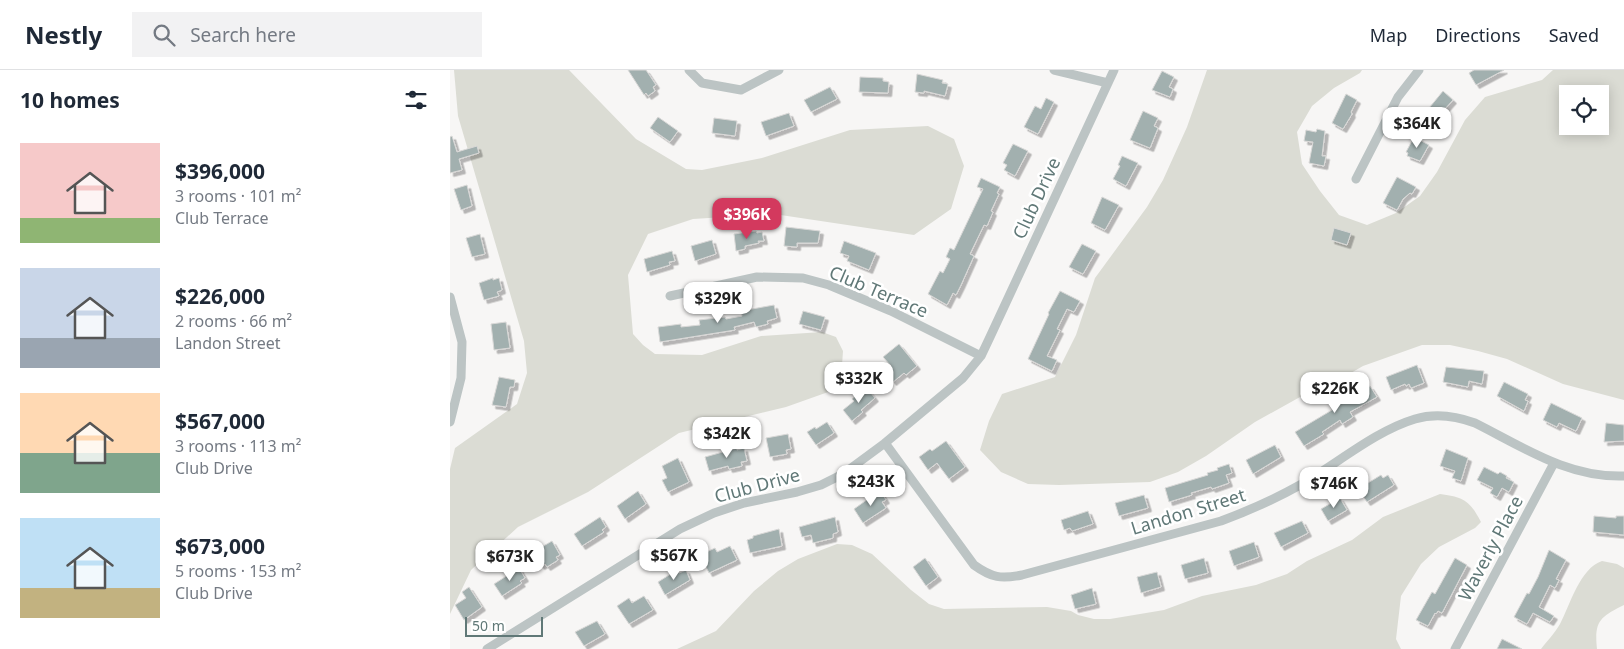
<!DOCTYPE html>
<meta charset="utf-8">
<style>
:root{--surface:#fff;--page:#f2f2f3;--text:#1f2937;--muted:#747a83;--line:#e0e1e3;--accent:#d3395e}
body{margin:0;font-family:"Noto Sans",sans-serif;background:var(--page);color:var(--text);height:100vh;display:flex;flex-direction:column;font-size:19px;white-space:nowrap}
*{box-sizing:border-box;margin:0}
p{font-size:16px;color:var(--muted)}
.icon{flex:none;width:28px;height:28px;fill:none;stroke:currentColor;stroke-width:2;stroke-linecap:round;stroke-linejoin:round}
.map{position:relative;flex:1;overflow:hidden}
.panel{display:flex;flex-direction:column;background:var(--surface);width:450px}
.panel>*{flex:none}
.controls{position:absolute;left:1109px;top:15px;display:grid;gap:10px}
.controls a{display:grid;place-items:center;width:50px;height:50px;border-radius:0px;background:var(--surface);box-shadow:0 2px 12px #0003;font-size:25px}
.scale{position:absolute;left:15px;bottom:12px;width:78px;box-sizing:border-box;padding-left:5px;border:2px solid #607877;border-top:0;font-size:14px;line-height:18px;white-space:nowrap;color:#607877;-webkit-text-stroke:4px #fff;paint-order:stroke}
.price{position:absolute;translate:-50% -42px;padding:0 11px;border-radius:10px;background:#fff;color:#222;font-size:16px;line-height:32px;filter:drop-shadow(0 1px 2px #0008)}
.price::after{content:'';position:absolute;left:50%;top:30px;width:15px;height:11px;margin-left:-8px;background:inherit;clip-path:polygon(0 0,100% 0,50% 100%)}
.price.selected{background:var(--accent);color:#fff}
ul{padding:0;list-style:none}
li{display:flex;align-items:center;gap:15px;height:125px;padding:0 20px}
li span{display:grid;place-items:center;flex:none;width:140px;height:100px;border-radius:0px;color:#555}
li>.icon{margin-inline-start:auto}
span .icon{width:60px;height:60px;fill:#fffc;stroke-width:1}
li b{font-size:21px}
h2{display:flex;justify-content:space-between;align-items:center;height:60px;padding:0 20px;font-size:21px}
header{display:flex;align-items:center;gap:30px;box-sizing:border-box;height:70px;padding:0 25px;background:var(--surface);border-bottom:1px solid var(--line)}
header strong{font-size:24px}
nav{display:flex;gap:28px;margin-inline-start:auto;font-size:18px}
.search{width:350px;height:45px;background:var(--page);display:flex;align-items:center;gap:12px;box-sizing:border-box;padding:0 18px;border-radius:0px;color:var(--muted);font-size:19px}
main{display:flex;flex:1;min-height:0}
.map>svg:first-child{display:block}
.green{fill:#dbdcd4;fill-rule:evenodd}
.building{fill:#a2b0af;stroke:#d9d8d7;filter:url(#shadow)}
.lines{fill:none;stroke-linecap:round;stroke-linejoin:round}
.minor{stroke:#bcc4c4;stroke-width:9}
.labels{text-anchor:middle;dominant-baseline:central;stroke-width:5;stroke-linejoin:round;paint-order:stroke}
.street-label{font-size:18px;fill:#607877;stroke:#fff}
</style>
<header>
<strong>Nestly</strong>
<div class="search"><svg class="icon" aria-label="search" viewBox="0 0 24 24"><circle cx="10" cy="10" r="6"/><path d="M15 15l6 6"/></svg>Search here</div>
<nav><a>Map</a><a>Directions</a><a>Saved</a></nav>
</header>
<main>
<section class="panel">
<h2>10 homes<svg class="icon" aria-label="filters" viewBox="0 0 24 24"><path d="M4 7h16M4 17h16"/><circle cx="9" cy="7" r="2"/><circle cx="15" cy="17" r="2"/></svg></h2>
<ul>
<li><span style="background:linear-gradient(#f6c9c9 75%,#8fb573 0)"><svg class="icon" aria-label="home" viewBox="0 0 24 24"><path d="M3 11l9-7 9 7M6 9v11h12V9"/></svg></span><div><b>$396,000</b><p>3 rooms · 101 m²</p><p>Club Terrace</p></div></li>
<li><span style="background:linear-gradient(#c9d6e8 70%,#9aa5b1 0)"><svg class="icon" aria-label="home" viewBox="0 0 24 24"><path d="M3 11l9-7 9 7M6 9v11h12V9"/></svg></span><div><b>$226,000</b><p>2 rooms · 66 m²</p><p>Landon Street</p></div></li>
<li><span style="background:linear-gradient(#ffd9b3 60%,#7fa58c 0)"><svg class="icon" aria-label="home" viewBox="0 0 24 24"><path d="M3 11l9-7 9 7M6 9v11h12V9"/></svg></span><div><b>$567,000</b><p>3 rooms · 113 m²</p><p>Club Drive</p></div></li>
<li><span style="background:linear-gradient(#bfe0f5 70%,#c2b280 0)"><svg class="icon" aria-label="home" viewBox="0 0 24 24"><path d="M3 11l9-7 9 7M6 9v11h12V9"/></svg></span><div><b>$673,000</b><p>5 rooms · 153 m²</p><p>Club Drive</p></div></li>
</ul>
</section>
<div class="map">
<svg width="1174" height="579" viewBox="0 0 1174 579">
<defs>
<filter id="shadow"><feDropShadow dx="3.5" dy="3.5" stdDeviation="0" flood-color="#0004"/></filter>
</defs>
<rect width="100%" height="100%" fill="#f7f6f5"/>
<path class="green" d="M4,0h115l67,69 50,30 16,1 60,-12 88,-28 78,-4 26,13 10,27 -13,43 -37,26 -140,-21 -81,5 -45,15 -20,41 5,59 10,11 12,9 47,1 59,-19 61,-4 14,5 7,14 -2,29 -10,11 -45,16 -107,26 -91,59 -70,35 -47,43 -21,44v-145l5,-21 62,-44 10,-31 -3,-32 -66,-225z
M757,0h155l-2,3 -26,15 -22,18 -15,26 5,32 18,27 19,24 28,10 29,-12 24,-17 17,-24 28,-52 20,-23 57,-17 11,-10h71v330l-61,-16 -56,-25 -29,-8 -28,-6h-28l-59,21 -26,15 -28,11 -54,30 -49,34 -28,16 -28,10 -91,3 -31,-1 -27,-12 -21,-22 9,-29 13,-27 53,-17 21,-42 19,-57 52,-71 16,-27 24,-53zM1118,24h32v32h-32z
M990,424c24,3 30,7 41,28l-6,6 -36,19 -18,17 -20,32 -5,43 5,10h-724l39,-18 38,-40 24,-20 20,-12 39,-15 15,1 20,9 39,36 18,14 15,5 103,-2 24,4 7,4 16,4h16l54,-9 38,-14 54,-11 31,-11 20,-13 45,-21 31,-23z
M1152,491l15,3 7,4v37c-24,12 -30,16 -27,44h-56c6,-8 14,-16 19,-25 10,-19 20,-56 42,-63z"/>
<path class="building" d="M178,0h18l10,15 -3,2 2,4 -7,5 -2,-3 -2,2z
M1024,0h30l-28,15 -7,-12z
M712,1l12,6 -5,10 4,2 -3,8 -18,-7z
M467,4l26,6 -1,3 6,1 -3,12 -21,-5v2l-9,-1z
M410,7l23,1v3l6,1 -1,11 -29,-1z
M380,17l7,12 -26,13 -7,-12z
M993,21l10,9 -19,21 -9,-8z
M896,24l11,6 -6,12 1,2 -9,15 -11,-6z
M596,28l8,4 -16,32 -14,-7 11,-21 6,3z
M693,41l15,7 -4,8 4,2 -8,20 -20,-8z
M339,43l5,13 -28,10 -5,-14z
M208,47l20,14 -8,11 -20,-14z
M264,48l23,3 -2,15 -23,-3z
M867,59l8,2 -3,25h4l-2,10 -15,-3 4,-21 -9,-1 2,-11 10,2z
M2,66l5,16 20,-6 2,7 -20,6 3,11 -12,3v-36z
M964,67l15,8 -9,16 -13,-5 1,-3 -2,-1z
M563,74l15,7 -13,25 -11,-6 3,-5 -4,-2z
M672,86l16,7 -12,23 -13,-7 7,-13 -2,-1z
M947,107l19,10 -4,7 -2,-1 -7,6 -6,11 -14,-7z
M531,108l19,9 -3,6 2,1 -8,17 2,1 -6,14 -3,-1 -14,29 4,2 -13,29 -5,10 -3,-2 -6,12 -19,-11 12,-23 3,2 7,-14 -4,-2 4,-9 4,2 29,-61 -6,-2z
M17,115l5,21 -11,4 -7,-21z
M652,127l17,8 -14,25 -14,-7z
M336,157l34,4 -2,12h-21v4l-13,-1z
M884,158l17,5 -4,12 -16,-5z
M306,161l1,2 5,-1 2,9h-6l1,2 -14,3v3l-9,2 -2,-17z
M30,164l5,20 -13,3 -6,-19z
M262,170l4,14 -21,7 -4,-15z
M394,171l32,12 -7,17 -22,-9 2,-5 -9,-3z
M632,174l14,7 -13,23 -14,-7z
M222,181l3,10 -6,1 1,3 -23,7 -3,-13z
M43,208v2l6,-2 3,12 -5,2 2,4 -15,4 -5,-17z
M610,221l20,10 -6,11 -7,-3 -10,20 3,1 -13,26 10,4 -5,11 -24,-12 21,-45 -1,-1z
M324,235l3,13 -10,3 1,3 -12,3 -2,-5 -20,5 1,3 -75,12 -2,-15 23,-3v3l19,-2 -1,-5 26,-3 1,2 16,-3 -1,-5z
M353,241l22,6 -4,13 -22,-6z
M56,252l4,26 -16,2 -3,-26z
M449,274l18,22 -11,9 -2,-2 -11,9 -8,-10 6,-6 -8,-9z
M967,295l7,18 -13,5 -2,-4 -3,2 -1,-2 -14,6 -5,-13z
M996,297l38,4 -2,13 -13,-3 -1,6 -25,-5z
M49,307l16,3 -1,7h-4l-4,20 -14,-2z
M1054,312l24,12 -3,6 3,1 -4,10 -27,-15z
M920,316l7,11 -27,15 3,5 -11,7 -2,-4 -18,12 2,2 -20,12 -9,-14 37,-22 -5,-10 12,-7 3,6z
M416,317l9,11 -14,12 2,2 -11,9 -9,-11 11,-9 -2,-2z
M1101,333l31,15 -6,13 -17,-8 -2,4 -14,-7z
M377,352l7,11 -18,12 -9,-13 8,-5 1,2z
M1156,353l18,2v16l-20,1z
M338,364l3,15 -5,1 1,4 -17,3 -4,-19z
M496,371l19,26 -16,12 -12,-16 -9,7 -9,-13 11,-8 2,2z
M825,375l6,12 -28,17 -7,-14z
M287,378v2l7,-2 3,13 -6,1 1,4 -13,3 -1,-3 -19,5 -4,-14z
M996,379l22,9 -7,23 -9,-3 3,-7 -15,-5z
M228,388l11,24 -21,10 -6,-12 5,-2 -5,-12z
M779,394l3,9 -6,2 3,8 -17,6 -1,-2 -20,6 1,2 -23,7 -4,-14 43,-13 -1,-2 11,-3 -1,-2z
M1034,397l14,7 2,-2 7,4 -1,2 8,4 -5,10 -7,-4 -5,9 -7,-4 3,-5 -16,-8z
M931,405l2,3 5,-3 6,10 -27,17 -9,-13z
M188,421l8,13 -21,15 -8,-13z
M431,422l5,8 -4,2 4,6 -23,15 -9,-14 14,-10 -1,-1 8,-5 1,2z
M694,425l4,13 -29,8 -4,-13z
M890,428l7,12 -19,11 -7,-12z
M638,441l5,13 -21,7 -2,-3 -6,2 -3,-10z
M1144,446l22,2v-2h8v19l-31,-3z
M150,447l6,10 -4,3 2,2 -22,14 -8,-12z
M385,447l3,15 -5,2v4l-20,5 -2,-8 -9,2 -3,-10z
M852,451l6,12 -27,14 -7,-14z
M329,459l3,17 -32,7 -3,-13 6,-2v-2z
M102,471l8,14 -4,2 2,3 -11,7 -2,-3 -4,2 -12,-18 8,-5 3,5z
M804,472l5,15 -25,9 -5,-15z
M280,476l7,14 -28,13 -9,-18 15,-7 2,4z
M1099,480l17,10 -10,19 3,1 -4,8 -5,-3 -11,22 15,9 -4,6 -17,-9 -6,11 -13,-7 13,-24 2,1 9,-17z
M475,488l13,19 -12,9 -13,-19z
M754,488l4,15 -23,6 -4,-14z
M1005,488l12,7 -25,48 -4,-2 -2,3 -1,-1 -7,13 -12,-6 16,-28 3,2z
M69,498l6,10 -5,3 2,2 -20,13 -8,-12z
M227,500l2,3 7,-3 4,10 -25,15 -7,-13z
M707,502l4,15 -20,6 -4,-16z
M19,517l13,20 -18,13 -9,-15 11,-7 -4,-6z
M642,518l4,16 -21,5 -4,-14z
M194,526l9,14 -24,14 -12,-18 12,-8 3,5z
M147,551l8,13 -21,12 -9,-14z
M1052,569l20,10h-25z"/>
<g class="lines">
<path class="minor" d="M239,0l13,13 39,7 38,-20
M604,0l54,13
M906,109l42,-82 21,-27
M220,226l87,-19 46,1 26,7 62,26 90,45
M0,227l12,45 -1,36 -11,44
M435,373l89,122c18,13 27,14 48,10l199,-54c27,-10 54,-22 79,-36 37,-21 75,-54 115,-66 20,-6 41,-3 60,4 48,24 93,55 149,53
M37,579l193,-120 34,-16 30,-10 53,-11 24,-7 22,-11 42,-31 78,-65 18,-22 9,-19 124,-267
M1005,579l99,-186"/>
</g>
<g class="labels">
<g class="street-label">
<text transform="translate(586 128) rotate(-65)">Club Drive</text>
<text transform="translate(429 221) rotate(23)">Club Terrace</text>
<text transform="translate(307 415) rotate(-15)">Club Drive</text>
<text transform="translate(738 441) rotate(-17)">Landon Street</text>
<text transform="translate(1040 478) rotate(-62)">Waverly Place</text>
</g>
</g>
</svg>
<div class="controls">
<a><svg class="icon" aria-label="locate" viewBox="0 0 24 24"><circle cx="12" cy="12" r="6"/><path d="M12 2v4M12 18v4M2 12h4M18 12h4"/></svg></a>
</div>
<div class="scale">50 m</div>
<b class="price" style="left:967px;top:79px">$364K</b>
<b class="price selected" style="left:297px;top:170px">$396K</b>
<b class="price" style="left:268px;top:254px">$329K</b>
<b class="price" style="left:409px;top:334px">$332K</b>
<b class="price" style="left:885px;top:344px">$226K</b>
<b class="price" style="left:277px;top:389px">$342K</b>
<b class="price" style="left:421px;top:437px">$243K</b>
<b class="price" style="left:884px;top:439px">$746K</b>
<b class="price" style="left:224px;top:511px">$567K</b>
<b class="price" style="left:60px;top:512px">$673K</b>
</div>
</main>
